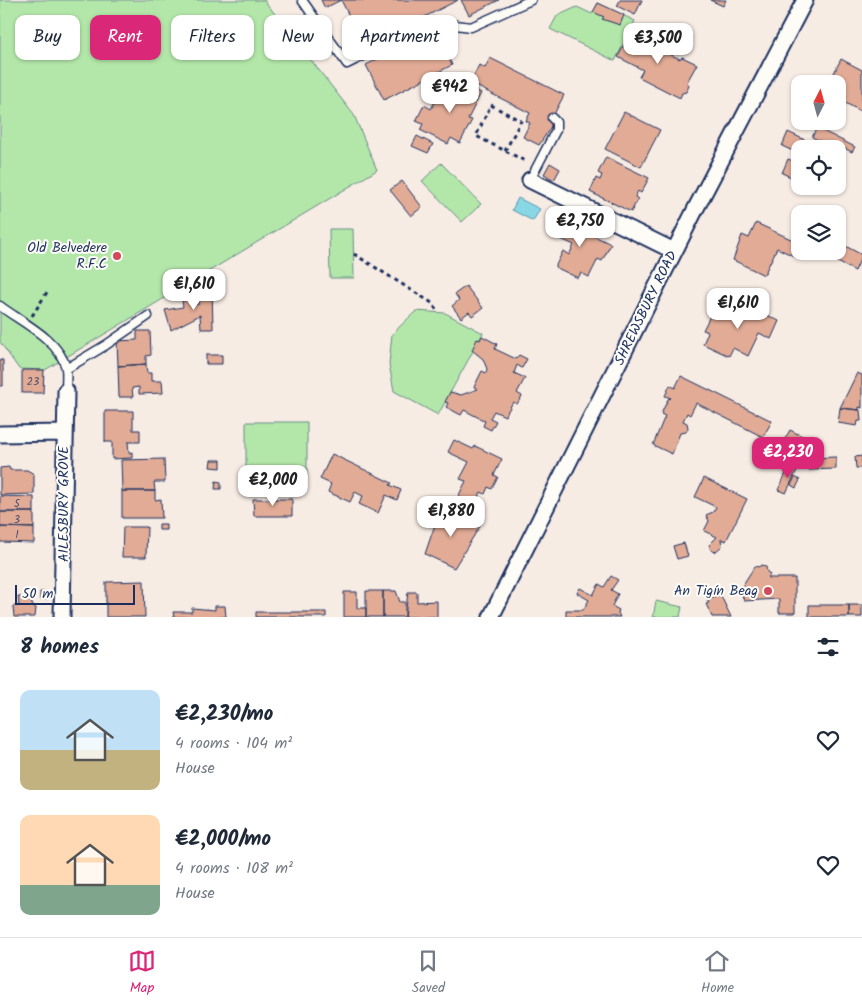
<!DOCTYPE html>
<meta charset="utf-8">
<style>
:root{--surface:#fff;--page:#f6f6f7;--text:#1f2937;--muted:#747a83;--line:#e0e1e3;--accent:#db2777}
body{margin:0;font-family:Kalam,sans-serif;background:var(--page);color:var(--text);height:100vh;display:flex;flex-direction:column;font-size:19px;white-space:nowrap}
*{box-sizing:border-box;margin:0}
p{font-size:16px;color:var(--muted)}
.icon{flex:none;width:28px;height:28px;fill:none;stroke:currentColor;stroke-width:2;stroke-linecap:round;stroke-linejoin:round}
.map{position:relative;height:617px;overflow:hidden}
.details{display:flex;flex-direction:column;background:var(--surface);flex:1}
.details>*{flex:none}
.banner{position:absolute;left:15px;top:15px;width:500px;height:45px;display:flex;gap:10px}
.needle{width:32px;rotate:6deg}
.fabs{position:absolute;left:791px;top:75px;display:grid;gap:10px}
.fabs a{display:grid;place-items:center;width:55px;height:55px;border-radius:10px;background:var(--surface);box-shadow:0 1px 4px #0004;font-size:25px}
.scale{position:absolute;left:15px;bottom:12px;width:120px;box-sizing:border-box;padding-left:5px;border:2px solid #1b2f5e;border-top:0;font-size:14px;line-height:18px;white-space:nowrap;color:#1b2f5e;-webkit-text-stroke:4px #fdfcf7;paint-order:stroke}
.price{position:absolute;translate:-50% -42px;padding:0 11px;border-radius:10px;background:#fff;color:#222;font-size:16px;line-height:32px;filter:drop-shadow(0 1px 2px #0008)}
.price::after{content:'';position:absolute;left:50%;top:30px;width:15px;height:11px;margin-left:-8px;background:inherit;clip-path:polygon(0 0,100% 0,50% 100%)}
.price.active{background:var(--accent);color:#fff}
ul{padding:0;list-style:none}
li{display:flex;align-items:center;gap:15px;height:125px;padding:0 20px}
li span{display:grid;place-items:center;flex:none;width:140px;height:100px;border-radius:10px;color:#555}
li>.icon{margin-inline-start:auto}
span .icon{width:60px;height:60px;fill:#fffc;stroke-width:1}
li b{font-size:21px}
h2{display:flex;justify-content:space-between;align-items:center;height:60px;padding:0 20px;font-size:21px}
.tag{padding:0 18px;border-radius:10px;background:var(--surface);box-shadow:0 1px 4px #0004;font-size:18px;line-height:45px}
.tag.active{background:var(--accent);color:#fff}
.dock{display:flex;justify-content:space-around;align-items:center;height:70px;border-top:1px solid var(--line);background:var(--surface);font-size:14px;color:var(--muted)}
.dock a{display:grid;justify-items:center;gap:2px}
.dock .active{color:var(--accent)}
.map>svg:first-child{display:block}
.green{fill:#b3e7a9;stroke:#678b84}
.water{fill:#88d7e5;stroke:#5c94af}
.building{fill:#e1ab96;stroke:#1b2f5e}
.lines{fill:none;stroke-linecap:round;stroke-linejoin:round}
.service-casing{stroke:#1b2f5e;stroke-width:11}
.minor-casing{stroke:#1b2f5e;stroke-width:19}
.path{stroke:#1b2f5e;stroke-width:3;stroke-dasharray:4 4;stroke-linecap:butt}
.service{stroke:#fdfcf7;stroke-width:8}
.minor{stroke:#fdfcf7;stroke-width:15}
.poi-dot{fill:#d1495b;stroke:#fdfcf7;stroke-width:2}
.labels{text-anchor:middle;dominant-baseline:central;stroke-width:4;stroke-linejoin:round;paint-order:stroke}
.number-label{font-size:11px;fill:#4c4e6c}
.poi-label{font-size:14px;fill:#1b2f5e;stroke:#fdfcf7;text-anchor:end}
.street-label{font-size:14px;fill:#1b2f5e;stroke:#fdfcf7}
</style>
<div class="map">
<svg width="862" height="617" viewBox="0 0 862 617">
<rect width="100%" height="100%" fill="#f7ece4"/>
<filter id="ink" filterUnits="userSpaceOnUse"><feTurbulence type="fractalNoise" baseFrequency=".02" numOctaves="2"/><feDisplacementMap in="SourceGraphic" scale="10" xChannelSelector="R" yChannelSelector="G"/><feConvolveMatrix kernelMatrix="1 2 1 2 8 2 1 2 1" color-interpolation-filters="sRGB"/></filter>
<g filter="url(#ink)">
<path class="green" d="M0,0h264l90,115 23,55 -332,200 -26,-1 -19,-27z
M598,3l37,18 -20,40 -65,-32 7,-13 20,-9 15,7z
M441,163l40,41 -19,18 -40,-41z
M329,229h24l1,49h-24z
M416,311l29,2 38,20 -45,82 -44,-24 -5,-27 3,-30z
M246,422h61v56h-61z
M656,601l26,6 -2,10h-27z"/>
<path class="water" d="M518,198l22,11 -7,12 -21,-11z"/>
<path class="building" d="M321,0h20l-16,8z
M341,0h117l-93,47z
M461,0h38l-30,15z
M620,0h22l-7,15 -18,-9z
M710,0h16l-3,6z
M598,3l26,12 -4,10 -18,-6 2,-2 -11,-5z
M434,30l18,35 -68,35 -18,-35z
M630,32l40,19 -1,3 11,5 2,-2 15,7 -10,18 2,4 -3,6 -4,1 -2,5 -41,-21 4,-7 -25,-13z
M490,58l74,37 -13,25 3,2 -15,23 -16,-8 7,-14 -4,-2 4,-8 -60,-30 9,-18 6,3z
M841,59l21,11v42l-24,-13v-7l5,-9 -11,-6z
M456,80l25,13 -13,26 4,1 -12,23 -9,-5 -3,6 -28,-14 3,-6 -7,-3 8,-16 7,4 9,-17 7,4z
M624,112l36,18 -19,37 -36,-18z
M817,128l38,19 -3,5 -12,-6 -2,4 -26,-13z
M788,132l36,17h-24v32l-18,-8 6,-14 5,2 4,-8 -15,-7z
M417,136l16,8 -5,9 -16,-7z
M606,157l43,21 -8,15 -3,-2 -3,6 3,2 -7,13 -41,-20 6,-14 4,2 2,-5 -4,-2z
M550,163l10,6 -6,11 -10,-6z
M402,181l20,26 -11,9 -21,-26z
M560,213l34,17 -2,5 19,9 -9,17 -4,-2 -9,18 -8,-4 -3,5 -23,-11 8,-16 6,4 5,-10 -13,-6 6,-11 -12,-6z
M756,223l37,17 1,-3 6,3v11h7l-5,9 -25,-12 -13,27 -31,-15 9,-25 7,3z
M838,242l24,13 -7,16 -39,-20h22z
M466,286l17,22 -11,8 -3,-4 -8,6 -9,-12 7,-6 -4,-6z
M199,288h13l1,41h-12l-1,-14 -29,15 -6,-20 18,-3 -1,-6 4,-1 6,1v4l7,-1z
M745,304l34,17 -8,18 -12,-6 -11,23 -15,-8 -4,8 -26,-12 5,-12 -5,-2 11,-22 23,11z
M137,331h13l1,24 -5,1v8l-28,2 -1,-25 20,-1z
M482,336l15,8 -2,5 21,10 3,-4 8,4 -5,9 -5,-3 -3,8 11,5 -8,15 5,3 -5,8 -4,-2 -8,14 -11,-5 -4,7 6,3 -5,9 -8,-4 2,-5 -21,-11 -3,5 -15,-8 2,-4 -3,-1 5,-10 11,3 17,-6 -4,-2 8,-16 4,2 1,-4 -4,-10 -11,-9 5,-11 3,1z
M206,355h16v9h-16z
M0,360h3v26h-3z
M146,364l1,9h4v8h11l1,12 -24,1v-7l-7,1 1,9h-14l-1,-31z
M22,370h22l-1,23h-21z
M857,373l5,2v33l-3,-1v3l-19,-2z
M681,376l91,45 -9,16 -67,-34 -6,12 -3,-2 -4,8 4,2 1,5 -2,4 -6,1 -8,21 -19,-9 12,-29 -4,-2 7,-15 3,-1 -6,-2 5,-11 5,3z
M840,408l20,2 1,11h-3l-1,5 -19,-3z
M105,411h28v19h7v12h-12l1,11 3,-1v6l-20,1v-17h-7z
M790,430l16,8 -4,9 -17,-8z
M454,440l19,9 2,-3 27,13 -8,16 4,2 -6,12 -4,-2 -3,7 -4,-2 -11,21 -16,-8 12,-24 -6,-2 9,-17 -21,-10z
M332,454l60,29 -2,2 11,5 -4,10 -11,-5 -8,18 -19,-9 4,-8 -8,-4 -5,10 -22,-10 3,-8 -11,-5z
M862,456v12h-6l-1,-11z
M836,457v12l-27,1v-12z
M164,459l1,23h-11l1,9h-33l-1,-31z
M211,460h10v8l-11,-1z
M790,465l8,3 -12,25 -8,-3z
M9,467l1,3h17l7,4v20l-34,1v-27z
M795,477l5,3 -4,8 -5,-3z
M704,478l43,21 -21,42 -5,-2 1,7 -7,6 -4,-2 -2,-5 8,-8 -13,-6 5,-10 -3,-6 7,-3 3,-5 -21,-10z
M216,481l5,1v7h-6z
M122,491h33v9l6,-1 1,19h-40z
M0,496l34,1v15h-34z
M253,499h39v17h-38z
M441,507l39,19 -26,42 -29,-14z
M0,512h34v16l-34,-1z
M159,524h7v6h-7z
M0,527l34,1v15l-34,-1z
M123,527h24l-1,30h-24z
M684,543l4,13 -11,3 -4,-13z
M762,565l4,2 1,5 3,2 -2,4h27v35h-16v-14l-35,2 -4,-12 15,-23 3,1z
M611,576l7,4 -7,10 7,4 -6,12 7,4 -1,3 2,4h-54v-7h17l6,-10 -12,-7 3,-5 13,7 6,-11 5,3z
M144,581l1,36h-39v-35z
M366,591h17v26h-17z
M383,591h13l4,11h5v15h-22z
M40,592h7v7h-7z
M344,592h13v16h9v9h-22z
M408,592h9v10l20,-1v16h-32z
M720,594l11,23h-19l-6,-13 3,-1 -2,-3z
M18,597h14v8l4,3 -1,9h-21l-1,-11h6z
M809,605h40v12h-40z
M849,605h13v12h-13z
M215,606h10l1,11h-52l-1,-5h19v-4l23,2z
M256,612h70v5h-70z"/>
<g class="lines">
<g class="service-casing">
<path id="service" d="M302,0l45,64 85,-42 39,5 60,-27
M530,180l26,-50v-8l-4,-4
M0,306c21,16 59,33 66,62 1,7 0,16 0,23
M66,369l40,-24 42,-29"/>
</g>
<g class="minor-casing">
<path id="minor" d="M530,180l144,71
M0,434l64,-1
M62,617l4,-226
M491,617l205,-409 109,-208"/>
</g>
<path class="path" d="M505,151l16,-30 -30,-16 -15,31 51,26
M354,254l78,49 6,9
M32,316l17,-27"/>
<use href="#service" class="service"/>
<use href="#minor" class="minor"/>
</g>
</g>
<g class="poi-dot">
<circle cx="117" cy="256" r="5"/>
<circle cx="768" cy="591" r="5"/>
</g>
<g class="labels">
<g class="number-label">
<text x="33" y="382">23</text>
<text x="17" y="504">5</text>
<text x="17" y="520">3</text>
<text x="17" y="535">1</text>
</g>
<g class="poi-label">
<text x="107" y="248">Old Belvedere<tspan x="107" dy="16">R.F.C</tspan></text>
<text x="758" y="591">An Tigín Beag</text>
</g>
<g class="street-label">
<text transform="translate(646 308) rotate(-64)">SHREWSBURY ROAD</text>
<text transform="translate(64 504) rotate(-90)">AILESBURY GROVE</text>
</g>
</g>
</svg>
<div class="fabs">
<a><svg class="needle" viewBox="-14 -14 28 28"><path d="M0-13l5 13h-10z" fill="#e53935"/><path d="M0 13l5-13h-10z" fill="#747a83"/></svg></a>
<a><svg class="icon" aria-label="locate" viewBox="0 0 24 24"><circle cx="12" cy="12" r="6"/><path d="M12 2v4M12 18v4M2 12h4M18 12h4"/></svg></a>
<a><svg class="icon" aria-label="layers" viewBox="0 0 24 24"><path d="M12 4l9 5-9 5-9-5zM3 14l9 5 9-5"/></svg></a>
</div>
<div class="scale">50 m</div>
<b class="price" style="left:658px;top:65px">€3,500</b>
<b class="price" style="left:450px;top:114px">€942</b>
<b class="price" style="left:580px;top:248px">€2,750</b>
<b class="price" style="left:194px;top:311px">€1,610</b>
<b class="price" style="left:738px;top:330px">€1,610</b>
<b class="price active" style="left:788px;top:479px">€2,230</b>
<b class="price" style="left:273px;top:507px">€2,000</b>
<b class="price" style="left:451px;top:538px">€1,880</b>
<div class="banner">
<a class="tag">Buy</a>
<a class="tag active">Rent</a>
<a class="tag">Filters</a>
<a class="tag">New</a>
<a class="tag">Apartment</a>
</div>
</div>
<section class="details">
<h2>8 homes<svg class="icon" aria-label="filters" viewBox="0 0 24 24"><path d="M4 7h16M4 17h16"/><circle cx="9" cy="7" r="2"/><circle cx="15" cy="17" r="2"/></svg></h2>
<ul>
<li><span style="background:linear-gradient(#bfe0f5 60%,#c2b280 0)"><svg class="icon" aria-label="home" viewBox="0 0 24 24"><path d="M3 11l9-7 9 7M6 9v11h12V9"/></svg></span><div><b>€2,230/mo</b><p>4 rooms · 104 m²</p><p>House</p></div><svg class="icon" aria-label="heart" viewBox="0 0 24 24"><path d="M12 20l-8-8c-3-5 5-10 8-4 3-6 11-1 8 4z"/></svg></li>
<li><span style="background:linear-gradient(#ffd9b3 70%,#7fa58c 0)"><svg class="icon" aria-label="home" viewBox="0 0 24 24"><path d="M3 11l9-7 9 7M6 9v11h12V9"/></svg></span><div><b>€2,000/mo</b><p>4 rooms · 108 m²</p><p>House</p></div><svg class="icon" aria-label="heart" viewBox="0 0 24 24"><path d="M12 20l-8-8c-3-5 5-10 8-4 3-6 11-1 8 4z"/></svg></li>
</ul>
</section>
<nav class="dock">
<a class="active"><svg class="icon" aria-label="map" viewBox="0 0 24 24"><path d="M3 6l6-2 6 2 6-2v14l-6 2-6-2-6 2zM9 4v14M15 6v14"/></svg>Map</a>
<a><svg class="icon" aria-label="saved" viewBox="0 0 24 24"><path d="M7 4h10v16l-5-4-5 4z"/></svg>Saved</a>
<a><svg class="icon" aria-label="home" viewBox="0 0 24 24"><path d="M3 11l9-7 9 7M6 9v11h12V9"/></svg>Home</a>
</nav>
